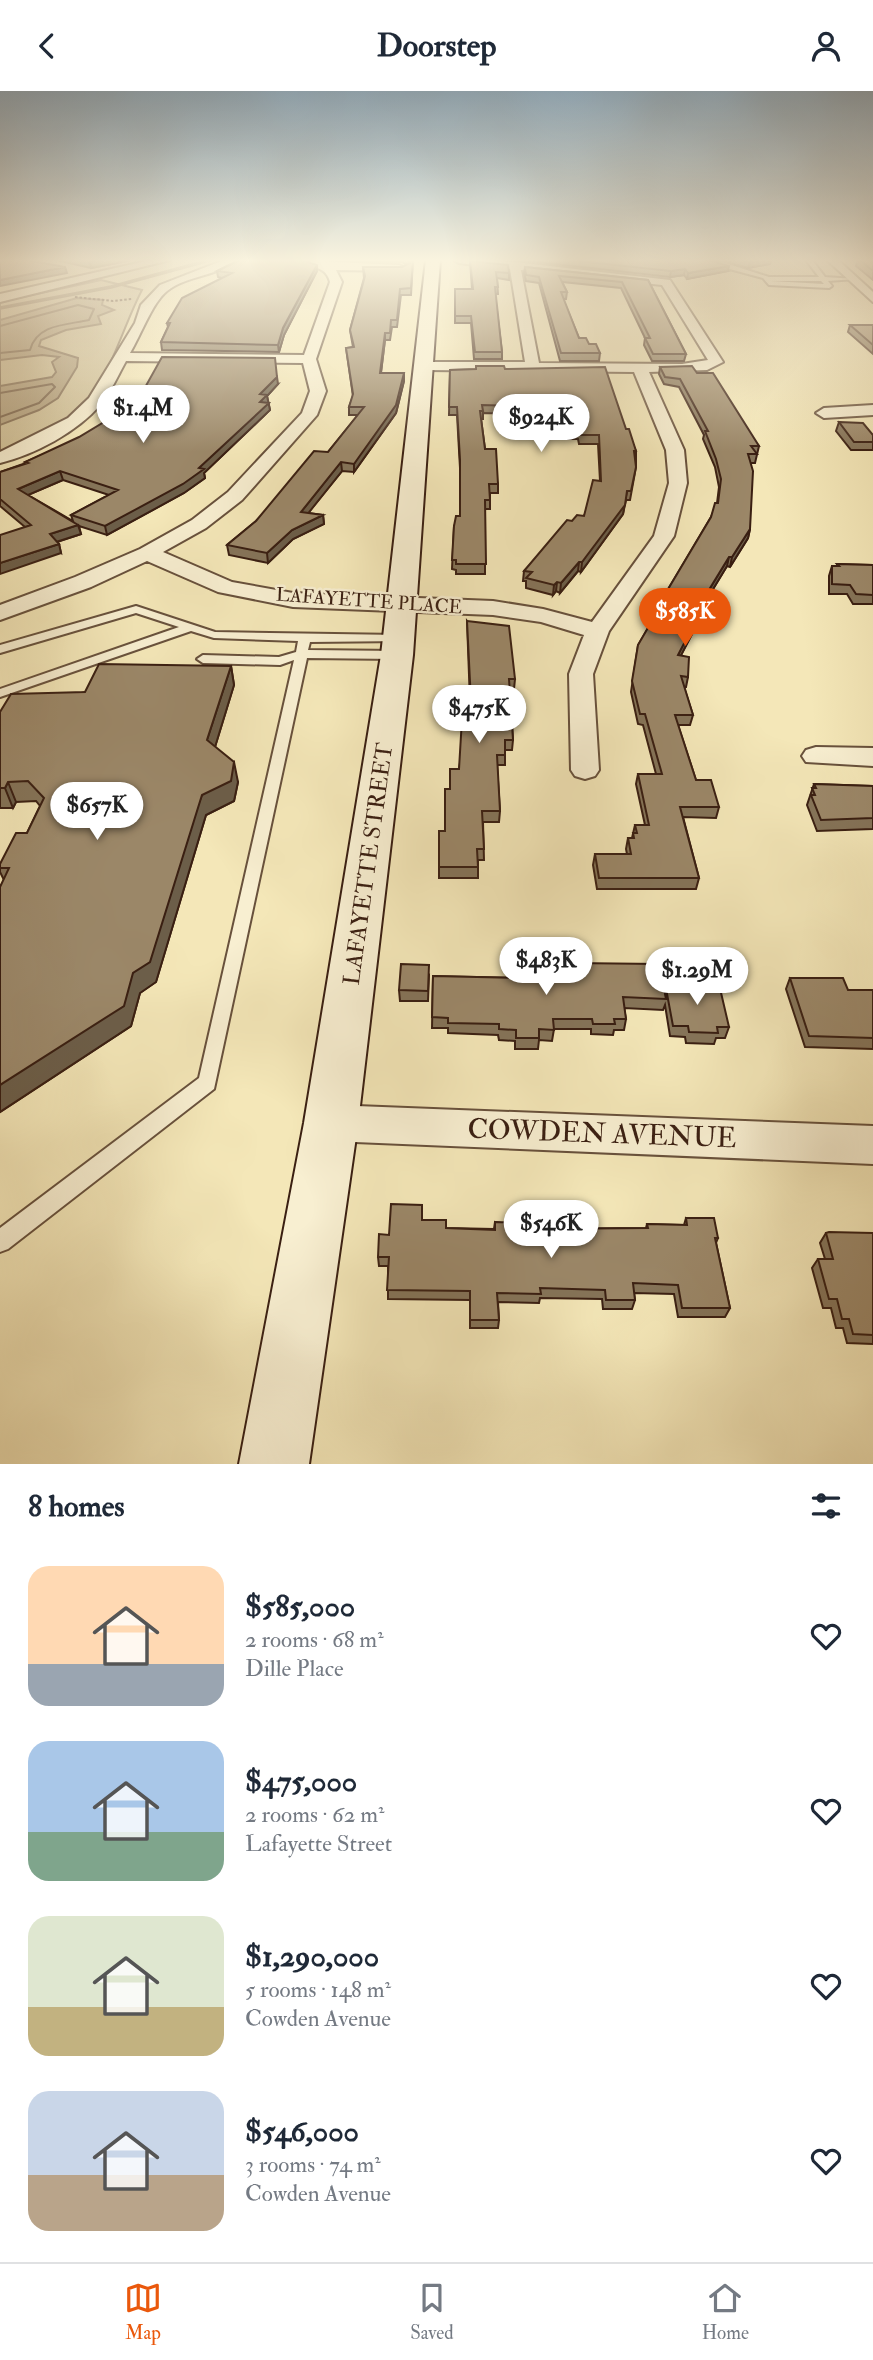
<!DOCTYPE html>
<meta charset="utf-8">
<style>
:root{--surface:#fff;--page:#f6f6f7;--text:#1f2937;--muted:#747a83;--line:#e0e1e3;--accent:#ea580c}
body{margin:0;font-family:"IM FELL Double Pica",serif;background:var(--page);color:var(--text);height:100vh;display:flex;flex-direction:column;font-size:26px;white-space:nowrap}
*{box-sizing:border-box;margin:0}
p{font-size:23px;color:var(--muted)}
.icon{flex:none;width:38px;height:38px;fill:none;stroke:currentColor;stroke-width:2;stroke-linecap:round;stroke-linejoin:round}
.map{position:relative;height:1373px;overflow:hidden}
.panel{display:flex;flex-direction:column;background:var(--surface);flex:1}
.panel>*{flex:none}
.price{position:absolute;translate:-50% -60px;padding:0 16px;border-radius:24px;background:#fff;color:#222;font-size:23px;line-height:46px;filter:drop-shadow(0 2px 4px #0008)}
.price::after{content:'';position:absolute;left:50%;top:42px;width:21px;height:16px;margin-left:-10px;background:inherit;clip-path:polygon(0 0,100% 0,50% 100%)}
.price.selected{background:var(--accent);color:#fff}
ul{padding:0;list-style:none}
li{display:flex;align-items:center;gap:21px;height:175px;padding:0 28px}
li span{display:grid;place-items:center;flex:none;width:196px;height:140px;border-radius:21px;color:#555}
li>.icon{margin-inline-start:auto}
span .icon{width:84px;height:84px;fill:#fffc;stroke-width:1}
li b{font-size:30px}
h2{display:flex;justify-content:space-between;align-items:center;height:84px;padding:0 28px;font-size:30px}
header{display:flex;justify-content:space-between;align-items:center;height:91px;padding:0 28px;background:var(--surface);font-size:32px;font-weight:700}
.tabs{display:flex;justify-content:space-around;align-items:center;height:98px;border-top:2px solid var(--line);background:var(--surface);font-size:19px;color:var(--muted)}
.tabs a{display:grid;justify-items:center;gap:4px}
.tabs .selected{color:var(--accent)}
.map>svg:first-child{display:block}
.green{fill:#d4c59c;stroke:#877257;stroke-width:2}
.water{fill:#b5a380;stroke:#846e54;stroke-width:2}
.lines{fill:none;stroke-linecap:round;stroke-linejoin:round}
.shore{stroke:#786149;stroke-width:2}
.stream{stroke:#846e54;stroke-width:3.5}
.lane-casing{stroke:#68513c;stroke-width:4}
.street-casing{stroke:#68513c;stroke-width:4}
.secondary-casing{stroke:#3a1f12;stroke-width:4}
.path{stroke:#3a1f12;stroke-width:2;stroke-dasharray:2.5 2;stroke-linecap:butt}
.lane{fill:#f8efd1;fill-rule:evenodd}
.street{fill:#f8efd1;fill-rule:evenodd}
.secondary{fill:#f8efd1;fill-rule:evenodd}
.wall{fill:#857459;stroke:#3a1f12;stroke-width:2;fill-rule:evenodd}
.shaded-wall{fill:#6c5e49;stroke:#3a1f12;stroke-width:2}
.building{fill:#9b8768;stroke:#3a1f12;stroke-width:2}
.labels{text-anchor:middle;dominant-baseline:central;stroke-width:5;stroke-linejoin:round;paint-order:stroke}
.far-street-label{font-size:19px;fill:#3a1f12;stroke:#f8efd1}
.street-label{font-size:23px;fill:#3a1f12;stroke:#f8efd1}
.near-street-label{font-size:28px;fill:#3a1f12;stroke:#f8efd1}
</style>
<header><svg class="icon" aria-label="back" viewBox="0 0 24 24"><path d="M15 5l-7 7 7 7"/></svg>Doorstep<svg class="icon" aria-label="person" viewBox="0 0 24 24"><circle cx="12" cy="8" r="4"/><path d="M4 21q1-7 8-7t8 7"/></svg></header>
<div class="map">
<svg width="873" height="1373" viewBox="0 0 873 1373">
<rect width="100%" height="100%" fill="#f4e7b8"/>
<filter id="stains"><feTurbulence type="fractalNoise" baseFrequency=".00286" numOctaves="4"/><feColorMatrix values="0 0 0 0 .2 0 0 0 0 .09 0 0 0 0 .02 0 0 0 .5 -.17"/></filter>
<radialGradient id="worn" r=".72"><stop offset=".6" stop-color="#630" stop-opacity="0"/><stop offset="1" stop-color="#630" stop-opacity=".3"/></radialGradient>
<path class="green" d="M101,189l41,10c-18,34 -30,82 -55,111 -21,26 -58,38 -87,53v-152z"/>
<path class="water" d="M77,207l26,2 -1,5 12,5 -16,6 3,8 -35,6 -25,10 -2,6 39,12 -1,9 -19,31 -19,12 -39,15v-39l52,-9 4,-5 -4,-10 7,-5 -17,-2 -42,5v-40z"/>
<g class="lines">
<path class="shore" d="M0,235l78,-21 16,4 -5,11c-23,5 -52,4 -59,30l-30,3
M0,302l52,-9 3,3 -16,16 -39,14"/>
<path class="stream" d="M0,217l111,-21 99,-27"/>
<g class="lane-casing">
<path id="lane" d="M696,169l29,3 44,14h50l-13,-17h6l13,17 30,2 -27,2 4,5 -3,2 -60,-3 -6,-7zM770,190h51l3,3 -53,-3z
M136,515l79,26 184,3 6,4 -2,2 -93,1 -2,8 89,1 6,4 -6,4 -90,-1 -93,431 -206,160 -8,3v-24l199,-150 95,-418 -14,5 -77,-2 -6,-4 6,-4 76,2 17,-5 2,-11 -84,-3 -23,-7 -191,66v-8l179,-62 -43,-14 -136,40v-8z"/>
</g>
<g class="street-casing">
<path id="street" d="M151,169h19l-170,42v-8z
M224,169h14c-19,16 -51,15 -71,31 -15,12 -26,44 -37,62l174,2 26,-73c-4,-18 -23,-14 -35,-22l104,5 6,3 -6,3 -63,-1 6,12 -26,77 10,32 -9,24 -75,85 -36,28 -43,24 69,30 61,11 200,8 50,8 49,13 62,-86 15,-53 -3,-33 -32,-78 -209,-2 -7,-4 7,-4h100l-15,-93 -51,-6 -5,-3 61,2 155,18 53,82 -16,8 -58,2 35,78 3,33 -13,53 -65,95 -16,43 6,96 -4,6 -10,3 -10,-3 -4,-6 -2,-96 15,-39 -43,-13 -48,-7 -200,-8 -75,-15 -71,-31 -56,26 -91,33v-15l75,-28 65,-28 52,-29 36,-28 74,-79 8,-22 -7,-28 -177,-2c-8,14 -15,31 -26,44 -23,27 -66,50 -100,58v-11l68,-34 21,-20 46,-75 6,-18 19,-20zM521,179l141,15 46,75 -26,4 -143,-1z
M827,169h11l35,32v10z
M873,314v10l-49,3 -8,-5 8,-5z
M816,656l57,1v18l-67,-4 -4,-6 4,-6z
M331,1014l542,21v38l-542,-23 -14,-5 -6,-13 6,-13z"/>
</g>
<g class="secondary-casing">
<path id="secondary" d="M426,169h14l-27,395 -55,468 -49,341h-70l65,-341 77,-468z"/>
</g>
<path class="path" d="M75,206l38,4 19,-2"/>
<use href="#lane" class="lane"/>
<use href="#street" class="street"/>
<use href="#secondary" class="secondary"/>
</g>
<path class="wall" d="M56,169h76l-41,8z
M237,169h65l15,11 -33,64 -5,17 -117,-2 -1,-8 7,-15 -1,-4 55,-45 -4,-1 -1,-6 20,-10z
M336,169h77l-2,35h-10l-4,32h-5l-2,13h-5l-4,33h23v8l-8,32 -42,59 -12,-1 -34,42 15,2 1,9 -31,15 -25,24 -39,-8 -2,-10 29,-24 72,-69 30,-37h-9v-8l4,-11 -7,-48 7,-1 -3,-17 14,-52 -1,-11h39l5,-2 -5,-3z
M520,169h188l20,11 -41,8 -3,-4 -14,2z
M720,169h51l-1,4 -22,4z
M858,169h15v20l-17,-14z
M470,170l39,12v7l-12,-2 1,16h-3l7,58v7h-28l-3,-36h-16v-34h17z
M525,176l123,13 38,74 -2,7h-32l-8,-16 1,-7 -24,-50 -59,-6 5,10 -1,7h-3l16,39 10,6 11,9 -1,8h-39l-21,-78 -13,-2 -2,-8z
M850,234h23v29l-25,-22z
M660,276l37,6 62,73 -4,17h-5v66l-2,9 -18,29 -3,-1 -20,33 -2,10 -24,46 7,22 -2,10h-2l9,28 -3,10h-12l18,55 23,27 -3,11 -33,-1 16,61 -3,11h-99l-4,-24 2,-11h32l-1,-5 2,-11h4l3,-13h10l-9,-41 2,-10h18l-13,-49 -5,-1 -7,-32 7,-47 19,-32 1,-7 53,-89 6,-14 2,-16 -4,-20 -12,-28 1,-4 -25,-48 -15,-3 -5,-10z
M505,278l121,60 10,22v16l-6,33h-4l-3,14 -42,58 -3,-1 -18,22 -4,-2 -3,4 -27,-7v-7h-3l1,-10 48,-50 12,-5 16,-35 -2,-37h-19l-1,-5h-53l-4,-25 -38,-1v6h-2l4,30 13,35v9h-8v16h-5v65h-29v-4l-4,-1 2,-43 6,-10v-48l-3,-53h-8l1,-45z
M278,293l-11,12 3,14 -66,63 1,5 -21,15 -77,42 -28,-9 2,8 -24,8 2,2 2,9 -36,-26 -25,-21v-34l26,-9 -1,-1 103,-44zM63,389l46,15 -38,20 2,6 -45,-26z
M839,331l34,13v15h-22l-15,-19z
M837,473l36,1v39h-20l-6,-10h-18v-18l3,-10h5z
M467,530l48,58 -1,10h-4l3,51 -1,10h-7v15h-8l3,46 -1,11h-16l1,38h-6v18h-39v-47h6l5,-42 9,-20 11,-67z
M231,575l3,19 -19,62 23,35 -4,19 -28,14 -50,167 -16,11 -9,33 -131,86v-225l4,-7 -4,-8v-8l27,-31 13,-27 -4,-5 -20,1 -3,6h-13v-96l85,-20z
M814,693l59,2v43l-56,2 -10,-26z
M571,872l93,25 1,-5 64,44 -4,11h-9l-2,6 -28,-1 -1,-6 -15,-1 -5,-31 -2,5 -39,-2 2,11 -2,11h-10l-1,5 -22,-1v-5h-37l-2,12 -13,-1 -1,9h-23v-8l-16,-1 -1,-5 -50,-2v-5h-16l1,-52 137,3 -1,-6z
M429,884l-1,26h-28l-1,-11z
M790,887l58,12h25v59l-68,-2 -19,-58z
M686,1127l32,20 -2,5 14,65 -5,9h-47l-4,-23 -40,-1 1,7 -3,9h-29l-1,-10 -62,-1 -1,5 -41,-1 1,18 -1,8h-28v-28l-82,-1v-33h-9l-1,-9 11,-22 34,-15 23,8 48,1 1,-7 40,7 111,-1 1,-4 37,1z
M826,1142h47v111l-26,-1 -4,-15h-7l-5,-20h-8l-11,-40 6,-9h7l-5,-16z"/>
<path class="shaded-wall" d="M98,169h34l-41,8 -1,-7z
M761,169h10l-1,4 -22,4 2,-6z
M317,174v6l-33,64 -5,17 -1,-7 5,-17z
M729,175l-1,5 -41,8 1,-6z
M65,176l2,6 -67,13v-6z
M685,178l-1,6 -14,2 1,-6z
M385,242v7l-5,40v-7z
M404,282v8l-8,32 -42,59v-8z
M277,286l1,7 -11,12 3,14 -66,63 1,5 -21,15 -77,42 -2,-9 94,-58 61,-74z
M341,371l1,9 -40,50 -1,-9z
M60,380l3,9 -42,18 -3,-9z
M627,400l-4,23 -42,58 1,-10z
M323,424l1,9 -31,15 -25,24 -1,-10 25,-23z
M78,434l3,9 -28,9 -3,-9z
M750,438l-2,9 -18,29 2,-10z
M59,453l2,9 -61,21v-11z
M729,466l-2,9 -20,33 -2,10 -29,56 2,-10 26,-57z
M579,471l-1,9 -18,22 1,-10z
M557,491l-1,9 -3,4 1,-10z
M231,575l3,19 -23,75 -4,-20z
M234,671l4,20 -4,19 -28,14 -50,167 -16,11 -9,33 -131,86v-27l133,-112 69,-178z
M8,691l8,20 -3,6 -8,-20z"/>
<path class="building" d="M0,169h27l38,7 -65,13z
M240,169h62l15,5 -34,63 -5,17 -117,-3 9,-19h-3l15,-25 50,-25 -15,-2z
M409,169h4l-2,28 -11,1 -3,31h-6l-1,13h-5l-5,40h24l-8,32 -42,59 -13,-2 -40,50 22,3 -31,15 -25,23 -40,-8 29,-24 58,-70 14,1 36,-45h-15l4,-13 -7,-46 8,-1 -4,-17 15,-54 -2,-9h39l8,-4z
M569,169h139l21,6 -41,7 -3,-4 -14,2z
M743,169h18l-11,2z
M860,169h13v11z
M470,170l38,4 1,8 -13,-1 2,15h-3l7,65h-27l-4,-36h-16v-27h18z
M525,176l123,13 38,74h-33l-8,-16h5l-28,-56 -63,-6 8,16h-6l18,46h7l3,6h7l4,9h-39l-22,-76 -13,-2z
M850,234h23v20z
M162,266l113,1 2,19 -17,17 7,1 -7,7 9,1 -70,65 5,1 -21,15 -78,42 -34,-11 47,-25 -58,-19 -42,18 60,36 -28,9 9,10 -59,19v-28l31,-10 -31,-26v-27l28,-9 -3,-1 54,-25 35,-21 14,2z
M476,275h28l1,3 100,-2 21,62h3l7,22h-2l2,16 -5,24h-4l-2,14 -43,57h-3l-18,21 -4,-1 -3,3 -28,-7 6,-6 -8,-1 43,-51 5,1 5,-6 7,1 9,-36 8,1 -2,-46h-19l-1,-4h-54l-4,-25 -39,-1 1,6h-3l5,38h11l2,35h-9l1,16h-5l1,64h-30v-4h-4l2,-34 2,-10h4v-56l-3,-53h-8l1,-37 26,-1z
M692,275l5,7h16l46,73h-8l6,8h-9l5,17 -3,58 -18,28h-3l-25,41 3,1 -29,56 11,2 -1,20 -7,-1 12,39h-18l21,65h15l8,27h-39l19,71h-100l-4,-24h36l-3,-16h6l-1,-5h4l-2,-8h14l-11,-51h24l-17,-60h-5l-8,-33 6,-36 22,-38 -2,-1 53,-89 4,-14h3l3,-24 -5,-20 -11,-28h3l-28,-52 -15,-2 -5,-10z
M839,331l24,1 10,12v7h-19z
M837,473l36,1v30l-17,-1 -6,-9 -18,-1v-18h7z
M467,530l42,5 6,53h-6l4,61h-8v15h-8l3,56h-18l2,38h-7l1,18h-39v-36h6v-42h5v-20h9l4,-67h8z
M99,573l132,2 -24,74 27,22 -3,19 -29,14 -52,167 -17,11 -9,33 -124,79v-198l9,-19h-9v-4l16,-31h11l17,-35 -16,-17 -20,1 -3,6h-5v-76l11,-18 74,-2z
M814,693l59,2v32l-52,2 -10,-25h4l-3,-7h4z
M571,872l88,1 7,35 -43,-2 3,22h-12l1,5h-22l-1,-5h-39l1,11 -15,-1v9h-23v-8l-17,-1v-5l-51,-1v-5l-16,-1 1,-41 139,3z
M401,873l28,1 -1,26 -29,-1z
M790,887h53l5,12h25v48l-64,-2z
M665,892l54,1 10,43h-12l1,6 -29,-1 -1,-6h-15z
M391,1113l31,1v15h24v8l49,2v-8l39,1 1,6 113,-1 -1,-4 40,1 -1,-7h28l4,20h-3l15,70h-48l-4,-23 -45,-2 2,17h-29l-1,-10 -65,-2 1,6 -44,-1 2,27h-29v-29l-83,-1 2,-33h-11l1,-23 10,1z
M829,1141l44,1v102l-20,-1 -4,-15h-7l-5,-20h-8l-11,-40h15l-7,-26z"/>
<linearGradient id="sky" x2="0" y2="1"><stop stop-color="#93adbe"/><stop offset="0.47" stop-color="#faf4df"/><stop offset="1" stop-color="#faf4df" stop-opacity="0"/></linearGradient>
<rect width="873" height="361" fill="url(#sky)"/>
<g class="labels">
<g class="far-street-label">
<text transform="translate(369 510) rotate(4)">LAFAYETTE PLACE</text>
</g>
<g class="street-label">
<text transform="translate(368 773) rotate(-82)">LAFAYETTE STREET</text>
</g>
<g class="near-street-label">
<text transform="translate(602 1043) rotate(2)">COWDEN AVENUE</text>
</g>
</g>
<rect width="100%" height="100%" filter="url(#stains)"/>
<rect width="100%" height="100%" fill="url(#worn)"/>
</svg>
<b class="price" style="left:143px;top:354px">$1.4M</b>
<b class="price" style="left:541px;top:363px">$924K</b>
<b class="price selected" style="left:685px;top:557px">$585K</b>
<b class="price" style="left:479px;top:654px">$475K</b>
<b class="price" style="left:97px;top:751px">$657K</b>
<b class="price" style="left:546px;top:906px">$483K</b>
<b class="price" style="left:697px;top:916px">$1.29M</b>
<b class="price" style="left:551px;top:1169px">$546K</b>
</div>
<section class="panel">
<h2>8 homes<svg class="icon" aria-label="filters" viewBox="0 0 24 24"><path d="M4 7h16M4 17h16"/><circle cx="9" cy="7" r="2"/><circle cx="15" cy="17" r="2"/></svg></h2>
<ul>
<li><span style="background:linear-gradient(#ffd9b3 70%,#9aa5b1 0)"><svg class="icon" aria-label="home" viewBox="0 0 24 24"><path d="M3 11l9-7 9 7M6 9v11h12V9"/></svg></span><div><b>$585,000</b><p>2 rooms · 68 m²</p><p>Dille Place</p></div><svg class="icon" aria-label="heart" viewBox="0 0 24 24"><path d="M12 20l-8-8c-3-5 5-10 8-4 3-6 11-1 8 4z"/></svg></li>
<li><span style="background:linear-gradient(#a9c7e8 65%,#7fa58c 0)"><svg class="icon" aria-label="home" viewBox="0 0 24 24"><path d="M3 11l9-7 9 7M6 9v11h12V9"/></svg></span><div><b>$475,000</b><p>2 rooms · 62 m²</p><p>Lafayette Street</p></div><svg class="icon" aria-label="heart" viewBox="0 0 24 24"><path d="M12 20l-8-8c-3-5 5-10 8-4 3-6 11-1 8 4z"/></svg></li>
<li><span style="background:linear-gradient(#dfe7d0 65%,#c2b280 0)"><svg class="icon" aria-label="home" viewBox="0 0 24 24"><path d="M3 11l9-7 9 7M6 9v11h12V9"/></svg></span><div><b>$1,290,000</b><p>5 rooms · 148 m²</p><p>Cowden Avenue</p></div><svg class="icon" aria-label="heart" viewBox="0 0 24 24"><path d="M12 20l-8-8c-3-5 5-10 8-4 3-6 11-1 8 4z"/></svg></li>
<li><span style="background:linear-gradient(#c9d6e8 60%,#b9a48a 0)"><svg class="icon" aria-label="home" viewBox="0 0 24 24"><path d="M3 11l9-7 9 7M6 9v11h12V9"/></svg></span><div><b>$546,000</b><p>3 rooms · 74 m²</p><p>Cowden Avenue</p></div><svg class="icon" aria-label="heart" viewBox="0 0 24 24"><path d="M12 20l-8-8c-3-5 5-10 8-4 3-6 11-1 8 4z"/></svg></li>
</ul>
</section>
<nav class="tabs">
<a class="selected"><svg class="icon" aria-label="map" viewBox="0 0 24 24"><path d="M3 6l6-2 6 2 6-2v14l-6 2-6-2-6 2zM9 4v14M15 6v14"/></svg>Map</a>
<a><svg class="icon" aria-label="saved" viewBox="0 0 24 24"><path d="M7 4h10v16l-5-4-5 4z"/></svg>Saved</a>
<a><svg class="icon" aria-label="home" viewBox="0 0 24 24"><path d="M3 11l9-7 9 7M6 9v11h12V9"/></svg>Home</a>
</nav>
